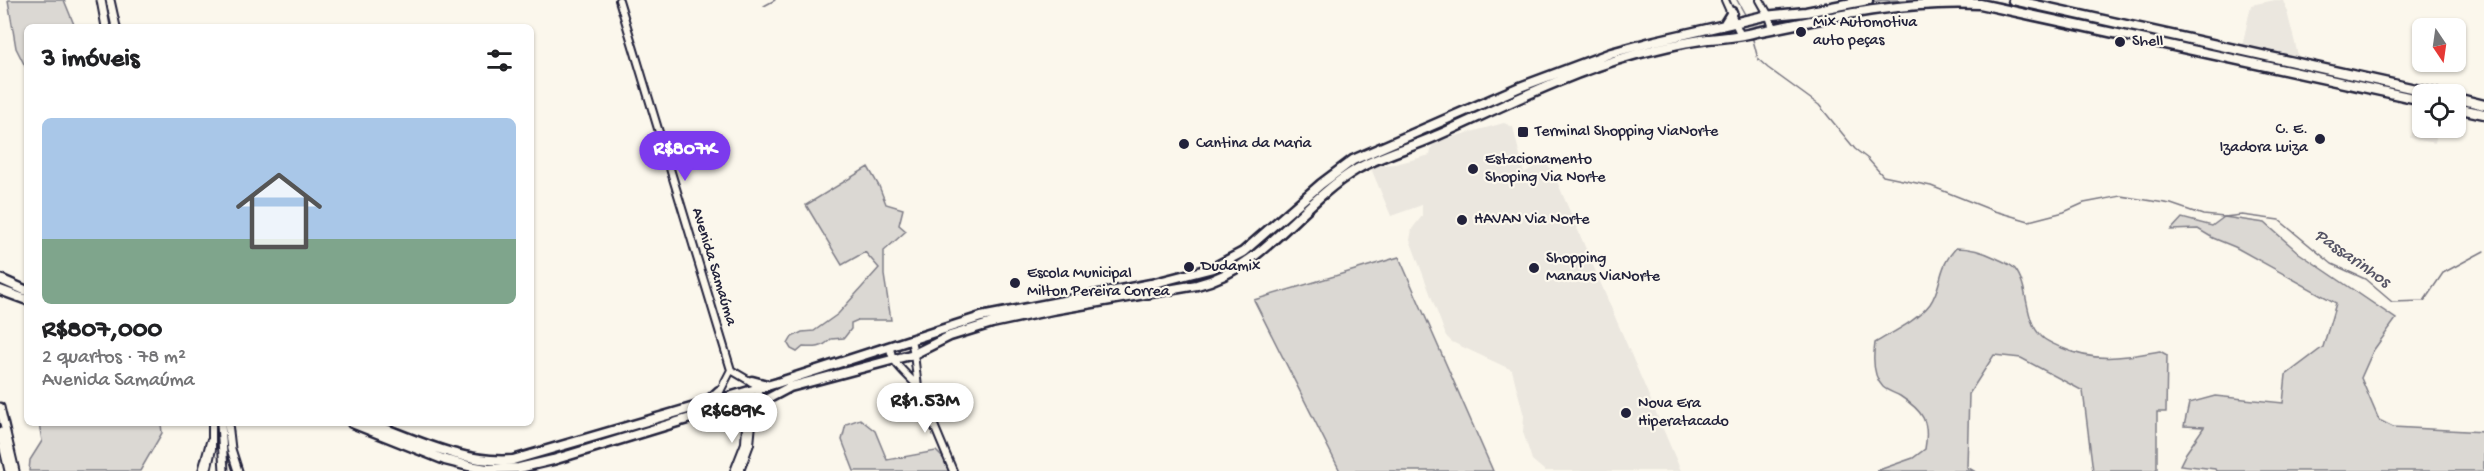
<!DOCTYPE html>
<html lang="pt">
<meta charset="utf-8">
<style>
:root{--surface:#fff;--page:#f6f6f6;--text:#202124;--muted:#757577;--line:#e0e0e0;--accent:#7c3aed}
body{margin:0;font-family:"Gochi Hand",sans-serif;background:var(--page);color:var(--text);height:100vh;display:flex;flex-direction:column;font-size:22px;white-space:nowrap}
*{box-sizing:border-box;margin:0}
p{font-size:20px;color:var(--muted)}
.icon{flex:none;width:33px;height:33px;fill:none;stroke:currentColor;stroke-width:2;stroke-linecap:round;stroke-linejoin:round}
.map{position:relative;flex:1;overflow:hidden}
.side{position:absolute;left:24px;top:24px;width:510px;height:402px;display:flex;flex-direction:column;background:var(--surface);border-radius:9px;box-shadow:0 2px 4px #0004}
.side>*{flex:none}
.needle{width:39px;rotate:167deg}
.controls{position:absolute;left:2412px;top:18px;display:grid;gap:12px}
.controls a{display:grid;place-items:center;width:54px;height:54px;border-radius:9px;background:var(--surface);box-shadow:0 2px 4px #0004;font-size:30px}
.price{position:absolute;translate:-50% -51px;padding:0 14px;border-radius:21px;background:#fff;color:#222;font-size:20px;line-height:39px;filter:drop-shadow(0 2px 3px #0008)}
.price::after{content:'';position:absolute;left:50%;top:36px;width:18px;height:14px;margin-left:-9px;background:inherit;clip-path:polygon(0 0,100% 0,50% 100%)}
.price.current{background:var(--accent);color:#fff}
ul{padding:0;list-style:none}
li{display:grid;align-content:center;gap:12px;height:318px;padding:0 18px}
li+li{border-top:2px solid var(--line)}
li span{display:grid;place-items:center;height:186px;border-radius:9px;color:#555}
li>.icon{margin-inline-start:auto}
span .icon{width:108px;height:108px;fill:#fffc;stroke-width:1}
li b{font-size:26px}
h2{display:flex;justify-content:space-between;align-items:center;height:72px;padding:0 18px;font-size:26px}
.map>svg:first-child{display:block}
.built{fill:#ebe7df}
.green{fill:#dbd8d3;stroke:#7e7d87;stroke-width:1.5}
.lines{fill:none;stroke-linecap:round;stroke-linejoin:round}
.stream{stroke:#787681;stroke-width:1.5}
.tertiary-casing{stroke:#22223b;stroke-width:10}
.secondary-casing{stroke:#22223b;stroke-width:11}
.primary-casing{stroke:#22223b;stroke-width:13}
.tertiary{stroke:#fbf7ec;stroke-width:6}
.secondary{stroke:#fbf7ec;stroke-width:7}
.primary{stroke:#fbf7ec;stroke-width:8}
.poi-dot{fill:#22223b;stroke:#fbf7ec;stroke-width:2}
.labels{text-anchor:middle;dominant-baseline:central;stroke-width:4.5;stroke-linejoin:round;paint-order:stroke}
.poi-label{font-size:16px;fill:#22223b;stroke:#fbf7ec;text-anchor:start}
.street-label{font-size:16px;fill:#22223b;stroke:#fbf7ec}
.water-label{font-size:18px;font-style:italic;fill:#545364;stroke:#fbf7ec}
</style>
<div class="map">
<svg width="2484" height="471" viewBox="0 0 2484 471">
<rect width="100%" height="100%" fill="#fbf7ec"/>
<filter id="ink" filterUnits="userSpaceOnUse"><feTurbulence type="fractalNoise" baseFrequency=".0167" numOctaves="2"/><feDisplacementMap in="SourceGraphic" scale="12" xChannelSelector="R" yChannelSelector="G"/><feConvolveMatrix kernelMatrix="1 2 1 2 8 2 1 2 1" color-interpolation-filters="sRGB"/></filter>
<g filter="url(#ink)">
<path class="built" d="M2275,0h9l15,59 -57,-12 9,-42z
M2417,102l5,2v24h16l-3,15 -25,-5z
M1504,123l9,4 11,46 21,-12 8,11 128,299h-136l-13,-11 -9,-28 1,-16 -12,-46 -60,-28 -6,-6 -36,-96 2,-11 10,-13v-11l-31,11 -21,-50 26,-2 34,-9 2,-9 6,-5z"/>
<path class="green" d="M8,0h56l11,27h-48v43l-11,-22z
M1882,0h31l-45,6 -95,21 -1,-7z
M1963,0h25l31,6 213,49z
M1365,157l4,1 -114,94 -45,25 -1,-3 43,-24 77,-71z
M868,167l11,19 7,18 17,5 -4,16 7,6 -22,20v24l7,45h-33l-7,3v6l-7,9 -13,1c-9,9 -15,9 -28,8l-6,5 -6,-3 -3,-5 4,-7 10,-5 12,-1 24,-17 41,-46 -14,-16 -23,13 -36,-60z
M2224,217l41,6 34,30 97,66 -23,32 -12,27 18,42 14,7 91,5v39h-268l-1,-2 -35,-4 6,-12 18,-26 -20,-1 5,-23 26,-7 68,7 3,-28 37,-28 13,-44 -101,-56 -22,-9 -15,-9 -27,1 11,-12 30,8z
M1956,248c15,0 26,3 40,10 6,3 15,6 19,11 15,19 8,51 27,68 5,5 14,8 20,11 33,15 63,9 98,3l7,4 -1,57h-9v57l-4,2h-60l-10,-80 -62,-33 -27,-3 -25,39 -2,73 7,4h-98l37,-13 12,-9c5,-28 -2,-38 -25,-53 -5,-3 -13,-5 -17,-9 -11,-11 -10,-30 -8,-44 18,-11 43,-23 55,-39 13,-19 7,-36 26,-56z
M1399,257l94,214h-153l-86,-171z
M887,352l-1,5 -112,34 -13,7 1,-8z
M752,396l2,1 -2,8 -20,9 -10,-8z
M714,404l5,8h-20l-129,39 1,-3z
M860,419l15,12 12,29 49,-9 10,10 3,10h-95l-12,-31 4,-16z
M39,423h122l1,10 -22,38h-111l1,-11 12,-19z"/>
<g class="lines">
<path class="stream" d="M1737,0l10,18
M764,6l11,-6
M1752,36l6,23 10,9 51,37 36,44 13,10 15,17 48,10 63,25 35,10 35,-9 20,-9 37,-7 50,8 32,11 21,2 18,-2 37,5 53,44 33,15 27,23 32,-1 19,-28 41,-22"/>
<g class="tertiary-casing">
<path id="tertiary" d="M619,0l112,370 -16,31c8,13 23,13 31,24l-1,18 -11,28
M1725,0l16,36
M1760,0l9,16 4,12
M911,340l3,14 4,33
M890,347c1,17 18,27 28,40l35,84
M731,370l29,17 -7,27 -3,30 -10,27
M202,471l8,-29
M207,471l5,-22v-26"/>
</g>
<g class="secondary-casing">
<path id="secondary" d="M101,0l5,27
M110,0l6,27
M0,407l15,64
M221,423l3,48
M228,423l3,26 7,22
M0,432l9,39"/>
</g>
<g class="primary-casing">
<path id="primary" d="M2013,0l425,94
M1724,25l8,-13
M2456,98l28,7
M2456,108l28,6
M0,279l27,12
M0,290l27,10
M752,381l15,4
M706,403l13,-12
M352,423l93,37 24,6 18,3 32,-1 34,-8 144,-44 44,-3 49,-26 124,-33 36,-18 42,-13 60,-13 145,-25c67,-17 103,-82 160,-116 24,-14 53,-21 79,-33 65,-29 131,-63 201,-82 23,-6 47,-12 71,-15 13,-1 27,-2 40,-5 76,-16 153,-34 232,-30l442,96
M370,423c46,17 93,41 143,37l264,-77 204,-66 170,-33 62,-16 30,-16 78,-68 32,-24 167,-73 91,-34 44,-12 109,-25 42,-4 62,-12"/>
</g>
<use href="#tertiary" class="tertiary"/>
<use href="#secondary" class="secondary"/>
<use href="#primary" class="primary"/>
</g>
</g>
<g class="poi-dot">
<circle cx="1801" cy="32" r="6"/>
<circle cx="2120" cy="42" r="6"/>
<rect x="1517" y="126" width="12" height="12" rx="3"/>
<circle cx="2320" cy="139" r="6"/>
<circle cx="1184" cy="144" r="6"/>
<circle cx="1473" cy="169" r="6"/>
<circle cx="1462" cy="220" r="6"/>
<circle cx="1189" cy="267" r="6"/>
<circle cx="1534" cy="268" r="6"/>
<circle cx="1015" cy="283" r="6"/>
<circle cx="1626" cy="413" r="6"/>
</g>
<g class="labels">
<g class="poi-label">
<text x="1813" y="23">Mix Automotiva<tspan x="1813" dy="18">auto peças</tspan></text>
<text x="2132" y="42">Shell</text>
<text x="2308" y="130" text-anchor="end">C. E.<tspan x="2308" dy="18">Izadora Luiza</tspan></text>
<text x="1535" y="132">Terminal Shopping ViaNorte</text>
<text x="1196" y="144">Cantina da Maria</text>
<text x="1485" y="160">Estacionamento<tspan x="1485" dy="18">Shoping Via Norte</tspan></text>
<text x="1474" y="220">HAVAN Via Norte</text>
<text x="1546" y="259">Shopping<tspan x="1546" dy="18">Manaus ViaNorte</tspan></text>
<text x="1201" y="267">Dudamix</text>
<text x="1027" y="274">Escola Municipal<tspan x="1027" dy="18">Milton Pereira Correa</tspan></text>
<text x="1638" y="404">Nova Era<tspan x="1638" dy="18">Hiperatacado</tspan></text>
</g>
<g class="street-label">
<text transform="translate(713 267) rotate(73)">Avenida Samaúma</text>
</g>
<g class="water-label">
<text transform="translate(2352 259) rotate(35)">Passarinhos</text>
</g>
</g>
</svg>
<div class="controls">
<a><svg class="needle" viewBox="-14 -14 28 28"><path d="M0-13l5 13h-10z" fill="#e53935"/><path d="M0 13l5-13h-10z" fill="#757577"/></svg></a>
<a><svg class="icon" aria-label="locate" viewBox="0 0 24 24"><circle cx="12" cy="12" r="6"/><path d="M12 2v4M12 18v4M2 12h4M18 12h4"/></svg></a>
</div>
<b class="price current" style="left:685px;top:182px">R$807K</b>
<b class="price" style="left:925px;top:434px">R$1.53M</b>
<b class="price" style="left:732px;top:444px">R$689K</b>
<section class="side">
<h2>3 imóveis<svg class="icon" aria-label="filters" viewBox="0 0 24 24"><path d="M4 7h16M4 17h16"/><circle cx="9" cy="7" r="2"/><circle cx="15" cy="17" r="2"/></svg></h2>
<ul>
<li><span style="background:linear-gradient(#a9c7e8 65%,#7fa58c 0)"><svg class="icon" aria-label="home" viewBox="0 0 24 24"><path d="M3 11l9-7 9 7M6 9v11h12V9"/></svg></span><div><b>R$807,000</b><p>2 quartos · 78 m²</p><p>Avenida Samaúma</p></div></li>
</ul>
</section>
</div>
